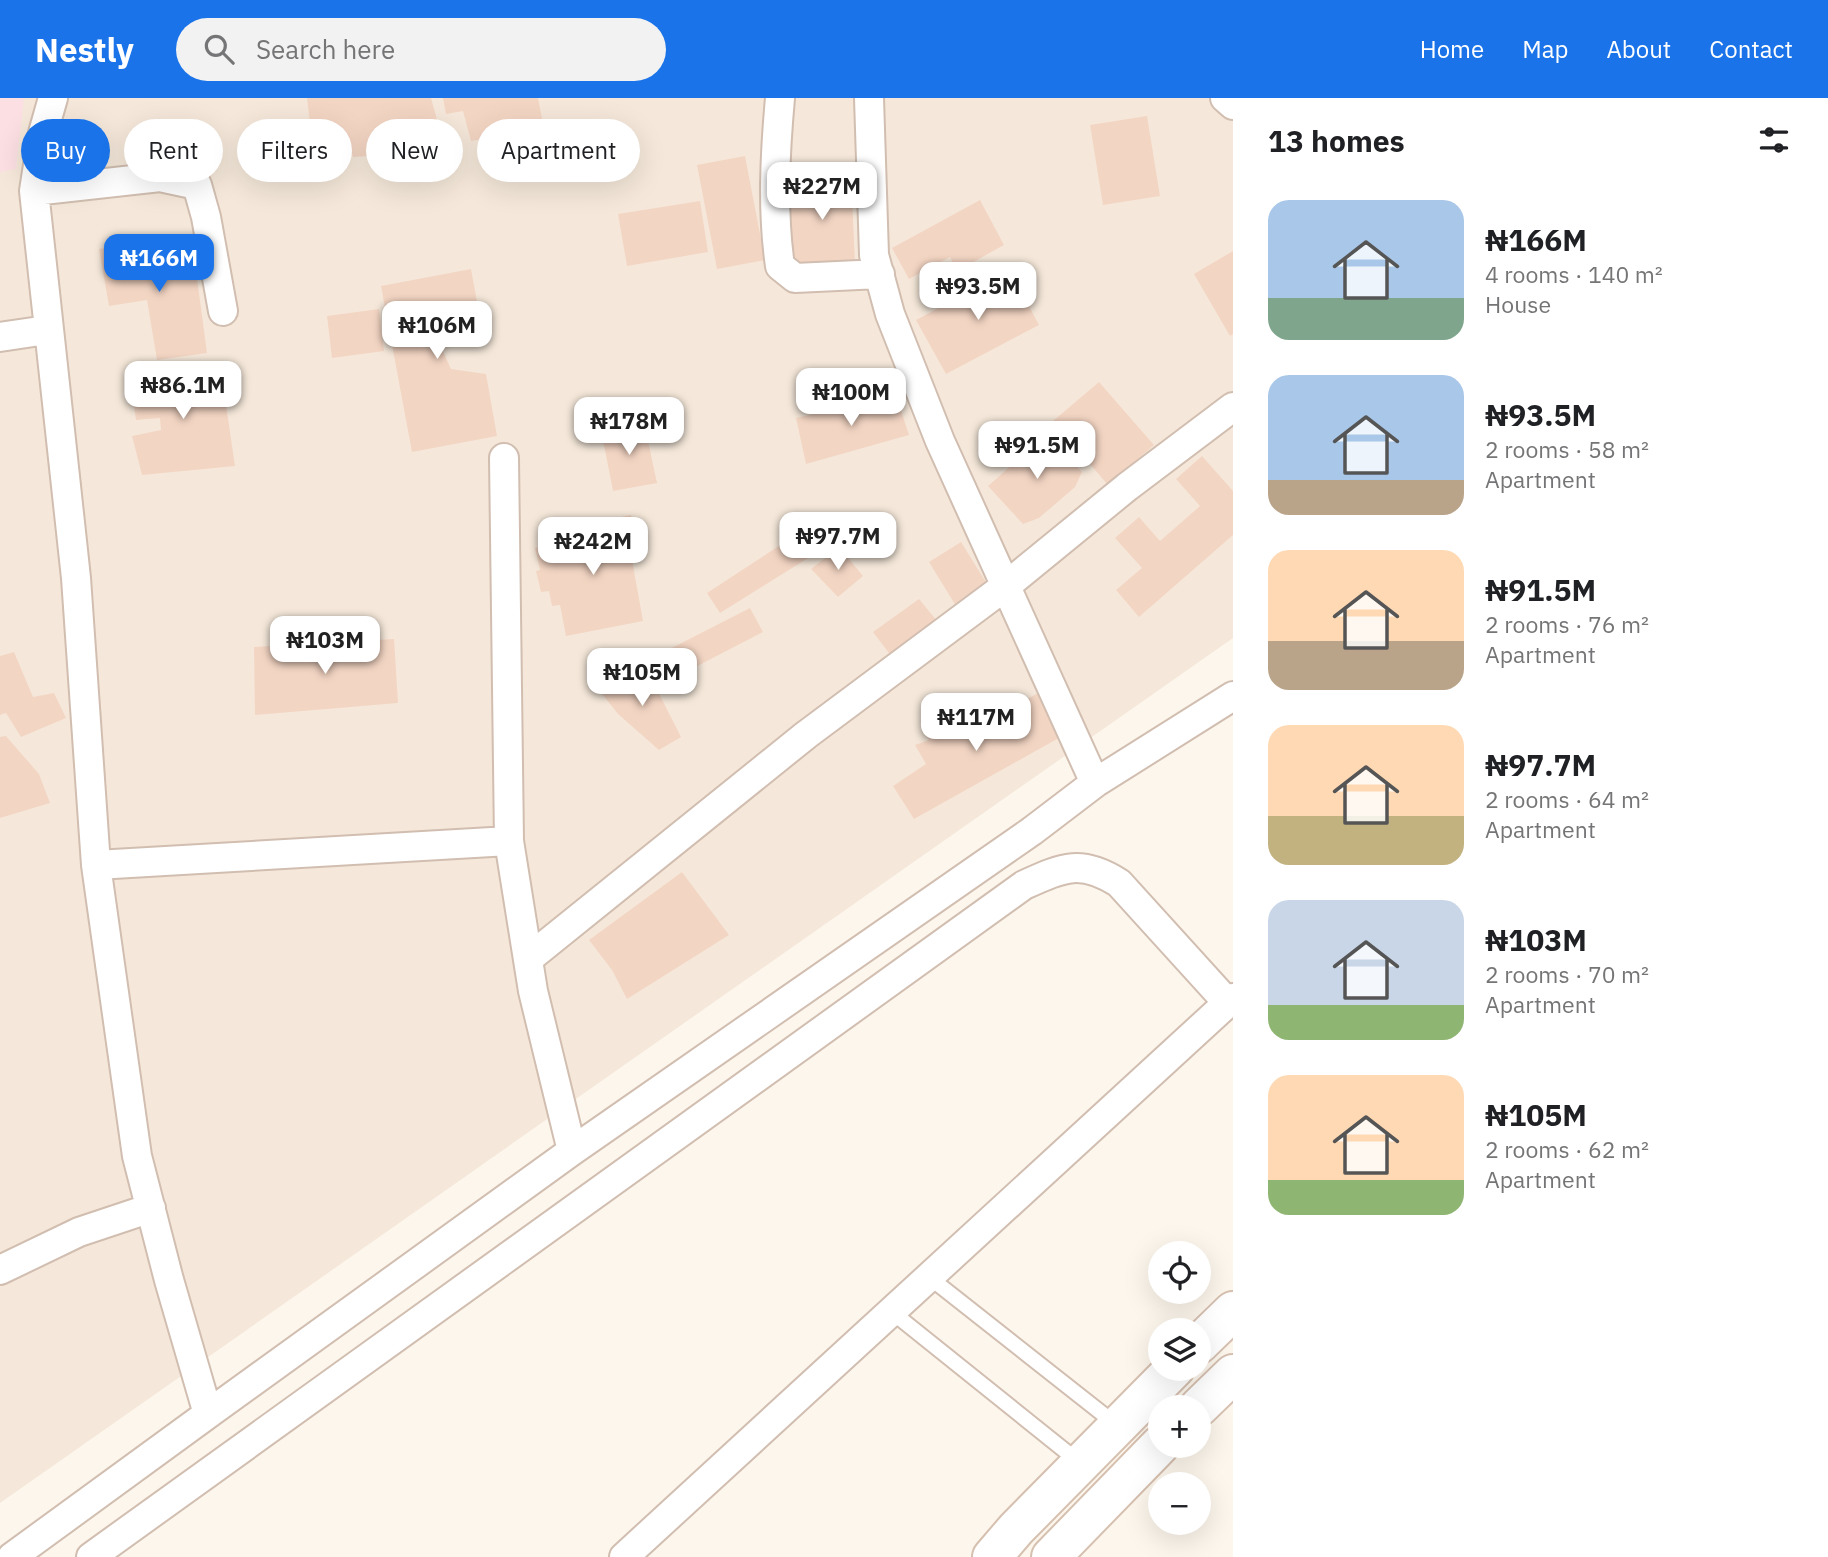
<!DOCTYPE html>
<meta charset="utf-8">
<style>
:root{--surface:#fff;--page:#f2f2f2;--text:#202124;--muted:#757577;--accent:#1a73e8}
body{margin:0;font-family:"IBM Plex Sans",sans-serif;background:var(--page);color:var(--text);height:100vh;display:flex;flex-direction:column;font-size:26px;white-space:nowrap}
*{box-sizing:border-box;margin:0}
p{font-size:23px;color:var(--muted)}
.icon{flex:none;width:38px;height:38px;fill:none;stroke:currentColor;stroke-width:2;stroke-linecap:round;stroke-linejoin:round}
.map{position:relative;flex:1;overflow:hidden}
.side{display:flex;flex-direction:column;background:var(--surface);width:595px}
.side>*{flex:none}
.top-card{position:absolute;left:21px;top:21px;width:665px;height:63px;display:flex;gap:14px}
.buttons{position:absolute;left:1148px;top:1143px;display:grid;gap:14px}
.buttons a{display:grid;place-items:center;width:63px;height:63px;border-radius:50%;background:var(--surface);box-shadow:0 7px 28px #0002;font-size:35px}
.price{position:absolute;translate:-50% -60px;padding:0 16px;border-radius:14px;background:#fff;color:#222;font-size:23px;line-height:46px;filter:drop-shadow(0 2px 4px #0008)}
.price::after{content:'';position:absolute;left:50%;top:42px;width:21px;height:16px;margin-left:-10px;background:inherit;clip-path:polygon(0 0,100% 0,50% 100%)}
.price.current{background:var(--accent);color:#fff}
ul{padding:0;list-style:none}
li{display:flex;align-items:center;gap:21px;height:175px;padding:0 35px}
li span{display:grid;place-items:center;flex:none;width:196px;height:140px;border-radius:21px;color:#555}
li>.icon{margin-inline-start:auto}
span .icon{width:84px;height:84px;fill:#fffc;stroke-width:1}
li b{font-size:30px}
h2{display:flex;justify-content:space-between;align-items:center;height:84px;padding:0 35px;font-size:30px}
.pill{padding:0 24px;border-radius:32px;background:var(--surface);box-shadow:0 7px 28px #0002;font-size:24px;line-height:63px}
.pill.current{background:var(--accent);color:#fff}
header{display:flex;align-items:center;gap:42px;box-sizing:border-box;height:98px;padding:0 35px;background:var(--accent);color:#fff}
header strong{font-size:33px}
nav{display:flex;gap:38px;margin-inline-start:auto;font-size:24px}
.search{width:490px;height:63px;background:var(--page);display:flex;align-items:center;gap:18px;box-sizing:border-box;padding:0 24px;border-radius:38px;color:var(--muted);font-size:26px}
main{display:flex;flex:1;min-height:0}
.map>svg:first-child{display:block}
.residential{fill:#f5e8da}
.medical{fill:#fbdfe3}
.building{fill:#f3d5c3}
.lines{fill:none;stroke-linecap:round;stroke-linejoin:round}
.service-casing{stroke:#d1beb0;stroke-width:18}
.minor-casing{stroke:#d1beb0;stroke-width:32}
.secondary-casing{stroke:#d6c0b0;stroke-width:42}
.service{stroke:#fff;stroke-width:14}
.minor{stroke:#fff;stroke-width:28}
.secondary{stroke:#fff;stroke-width:38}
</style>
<header>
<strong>Nestly</strong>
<div class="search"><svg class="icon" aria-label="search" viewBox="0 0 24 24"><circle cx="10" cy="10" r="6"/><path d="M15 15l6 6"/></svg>Search here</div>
<nav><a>Home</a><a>Map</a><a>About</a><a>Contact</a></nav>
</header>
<main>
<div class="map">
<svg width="1233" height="1459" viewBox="0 0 1233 1459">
<rect width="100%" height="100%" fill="#fdf6ec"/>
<path class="residential" d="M0,0h1233v540l-1233,865z"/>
<path class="medical" d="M0,0h24l-8,71 -16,3z"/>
<path class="building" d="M307,0h124l10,36 -44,5 4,15 -48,3 -4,-14 -36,5z
M443,0h95l6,31 -73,12 -8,-30 -17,3z
M1147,18l13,80 -57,9 -13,-80z
M745,58l20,104 -48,9 -20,-104z
M851,80l4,84 -62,4 -4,-86z
M980,102l24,45 -47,26 -7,-14 -41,22 -17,-31z
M700,103l8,51 -81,14 -9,-52z
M171,142l25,31 11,82 -50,7 -10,-60 -38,6 -10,-57z
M1233,153v83l-3,2 -36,-62z
M471,171l10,54 -47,9 17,37 35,5 11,62 -85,16 -31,-166z
M1010,172l29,55 -93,49 -30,-54z
M379,211l5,42 -52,7 -5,-42z
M220,266l15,102 -93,9 -10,-39 29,-6 -1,-12 -24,2 -6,-43z
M1099,284l55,63 -46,40 -55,-64z
M896,297l13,40 -103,29 -10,-46z
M644,324l13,61 -44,8 -12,-61z
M1046,337l36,37 -7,15 -36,31 -16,6 -35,-38z
M1202,358l31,35v44l-94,82 -23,-27 26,-22 -27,-30 24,-21 21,24 40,-35 -24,-27z
M631,417l9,44 -8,1 11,61 -77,15 -6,-31 -8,1 -3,-15 -8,1 -5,-21 4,-1 -5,-22 44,-9 -2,-13z
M824,417l4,18 -21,5 -5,-19z
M797,436l16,21 -93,58 -13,-20z
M961,444l26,42 -31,22 -27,-44z
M839,449l24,29 -25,21 -27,-28z
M919,501l19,23 -46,35 -19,-25z
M750,510l13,24 -89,46 -14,-24z
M394,541l4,64 -143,12 -1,-68z
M14,554l19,45 21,-4 12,25 -45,19 -15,-24 -6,2v-59z
M645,568l36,71 -22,13 -41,-36 -19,-24z
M1040,594l26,42 -152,85 -21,-33 33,-22 -11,-19 14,-5 -5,-7 26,-13 8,17z
M6,638l33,38 11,29 -50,15v-81z
M682,774l47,63 -102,64 -15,-29 -23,-30z"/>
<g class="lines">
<g class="service-casing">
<path id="service" d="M929,1179l189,149
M892,1214l187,150"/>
</g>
<g class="minor-casing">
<path id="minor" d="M53,0l-10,35 -9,58 42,387 20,287 41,291 32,124 39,134 364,-263 460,-320 63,-48 138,-87
M780,0c-5,55 -8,113 0,168l15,12 85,-4
M869,0l5,157 16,59 50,127 155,342
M1225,0l8,7
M34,93l126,-14 37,8 9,32 17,94
M0,239l47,-7
M504,360l5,383 24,150 39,160
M96,767l413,-24
M528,861l278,-224 201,-150 120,-98 106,-80
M0,1172l79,-38 72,-24
M12,1459l196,-143
M91,1459l933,-672c40,-18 57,-26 95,-2l109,120
M624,1459l609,-559"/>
</g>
<g class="secondary-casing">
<path id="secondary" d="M1199,1246l34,-33
M1199,1309l34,-33
M992,1459l24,-28 159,-161
M1051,1459l109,-112"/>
</g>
<use href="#service" class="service"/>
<use href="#minor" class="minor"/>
<use href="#secondary" class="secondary"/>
</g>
</svg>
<div class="buttons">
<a><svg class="icon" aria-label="locate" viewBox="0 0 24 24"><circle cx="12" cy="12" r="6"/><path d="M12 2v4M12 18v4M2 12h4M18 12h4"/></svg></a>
<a><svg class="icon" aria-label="layers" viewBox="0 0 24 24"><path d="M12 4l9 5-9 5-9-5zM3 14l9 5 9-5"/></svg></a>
<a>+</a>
<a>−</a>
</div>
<b class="price" style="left:822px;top:124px">₦227M</b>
<b class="price current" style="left:159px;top:196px">₦166M</b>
<b class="price" style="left:978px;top:224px">₦93.5M</b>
<b class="price" style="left:437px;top:263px">₦106M</b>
<b class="price" style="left:183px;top:323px">₦86.1M</b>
<b class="price" style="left:851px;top:330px">₦100M</b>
<b class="price" style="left:629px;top:359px">₦178M</b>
<b class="price" style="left:1037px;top:383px">₦91.5M</b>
<b class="price" style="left:838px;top:474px">₦97.7M</b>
<b class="price" style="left:593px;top:479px">₦242M</b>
<b class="price" style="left:325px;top:578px">₦103M</b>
<b class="price" style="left:642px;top:610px">₦105M</b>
<b class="price" style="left:976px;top:655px">₦117M</b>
<div class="top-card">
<a class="pill current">Buy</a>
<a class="pill">Rent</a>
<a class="pill">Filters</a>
<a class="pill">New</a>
<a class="pill">Apartment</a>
</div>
</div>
<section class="side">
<h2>13 homes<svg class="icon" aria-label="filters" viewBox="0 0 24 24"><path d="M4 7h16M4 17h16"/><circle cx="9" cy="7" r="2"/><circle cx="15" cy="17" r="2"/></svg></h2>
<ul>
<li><span style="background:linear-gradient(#a9c7e8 70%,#7fa58c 0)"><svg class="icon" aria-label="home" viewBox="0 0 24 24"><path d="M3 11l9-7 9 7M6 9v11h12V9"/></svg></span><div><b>₦166M</b><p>4 rooms · 140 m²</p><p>House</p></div></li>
<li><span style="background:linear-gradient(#a9c7e8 75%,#b9a48a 0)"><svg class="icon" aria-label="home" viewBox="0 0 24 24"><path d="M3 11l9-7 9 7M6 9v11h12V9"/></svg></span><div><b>₦93.5M</b><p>2 rooms · 58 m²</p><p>Apartment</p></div></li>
<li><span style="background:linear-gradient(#ffd9b3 65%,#b9a48a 0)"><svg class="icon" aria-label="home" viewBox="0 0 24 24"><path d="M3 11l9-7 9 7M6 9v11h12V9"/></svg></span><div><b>₦91.5M</b><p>2 rooms · 76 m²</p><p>Apartment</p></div></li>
<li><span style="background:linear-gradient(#ffd9b3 65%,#c2b280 0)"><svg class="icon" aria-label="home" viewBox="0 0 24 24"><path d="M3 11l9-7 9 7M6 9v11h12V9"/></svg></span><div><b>₦97.7M</b><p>2 rooms · 64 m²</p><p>Apartment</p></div></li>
<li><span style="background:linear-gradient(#c9d6e8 75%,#8fb573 0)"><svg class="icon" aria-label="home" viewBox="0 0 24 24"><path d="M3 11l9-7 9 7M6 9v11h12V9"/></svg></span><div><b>₦103M</b><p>2 rooms · 70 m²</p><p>Apartment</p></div></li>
<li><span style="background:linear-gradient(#ffd9b3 75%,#8fb573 0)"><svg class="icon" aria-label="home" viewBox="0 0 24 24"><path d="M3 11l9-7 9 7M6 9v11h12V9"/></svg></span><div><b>₦105M</b><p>2 rooms · 62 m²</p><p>Apartment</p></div></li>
</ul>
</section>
</main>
